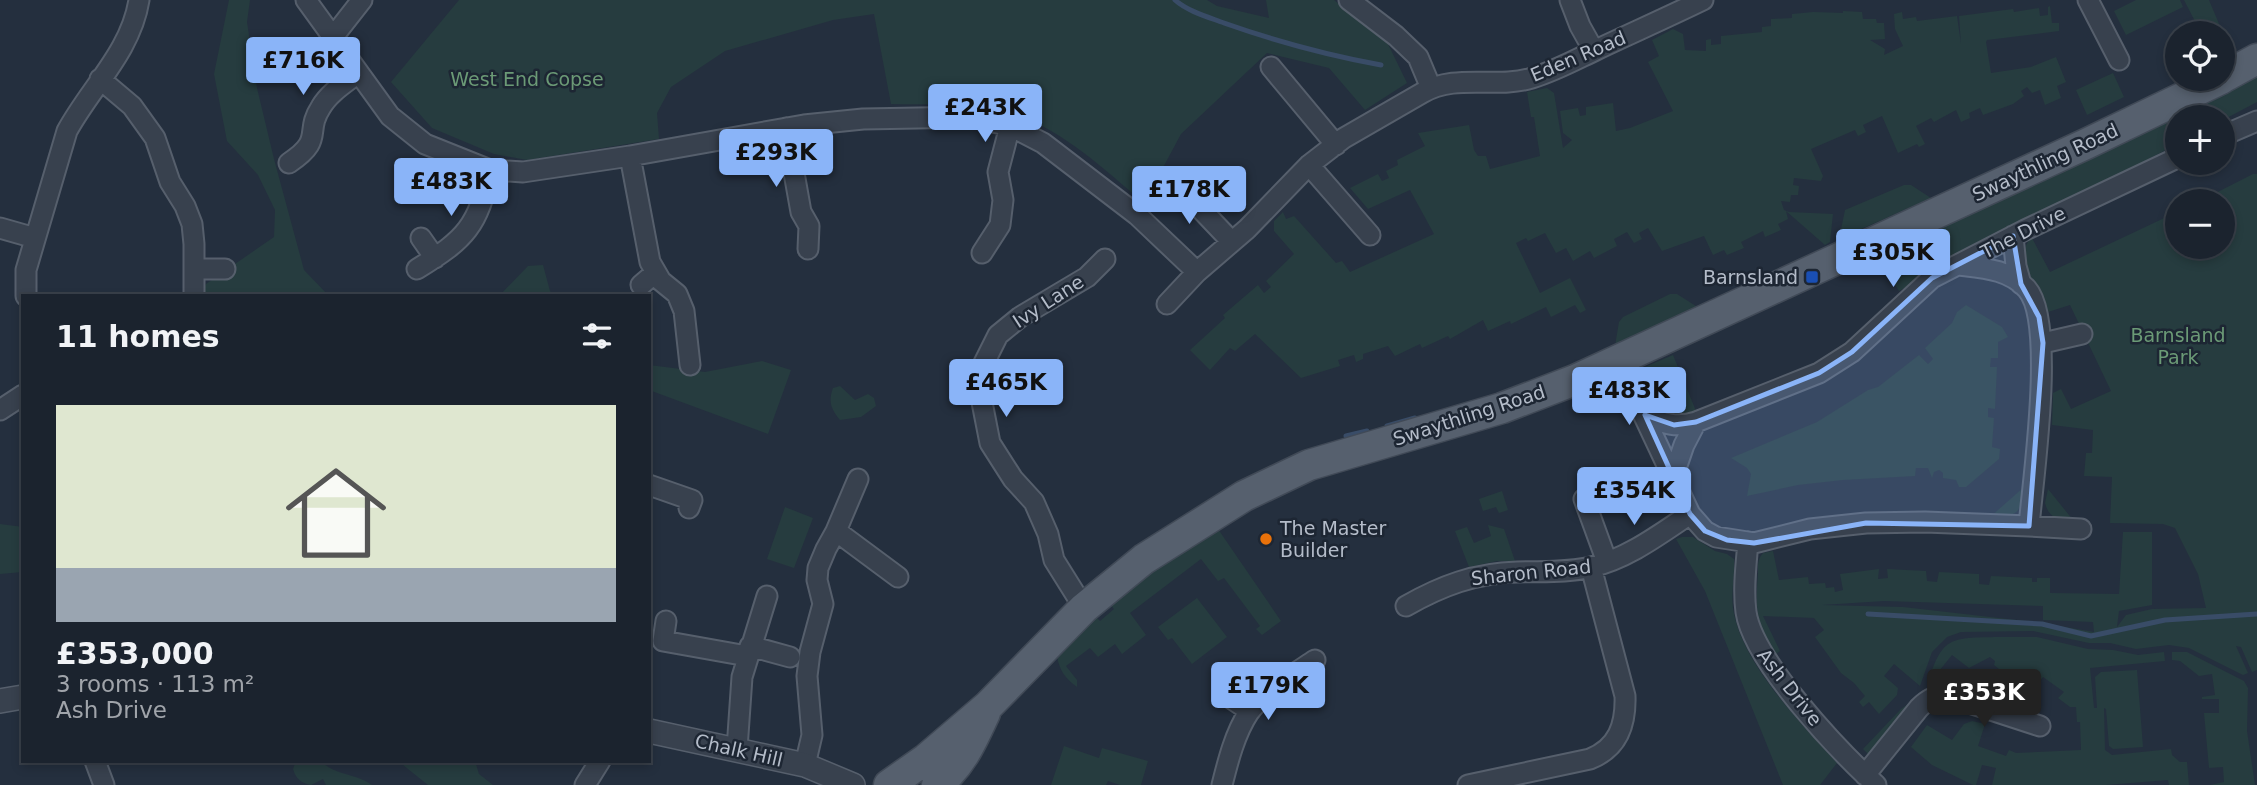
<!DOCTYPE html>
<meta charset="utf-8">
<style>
:root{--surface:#1b232e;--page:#242b36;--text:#f1f3f6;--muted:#a0a4aa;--line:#39404a;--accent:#8ab4f8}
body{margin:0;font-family:"DejaVu Sans",sans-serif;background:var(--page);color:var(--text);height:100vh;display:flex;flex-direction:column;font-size:26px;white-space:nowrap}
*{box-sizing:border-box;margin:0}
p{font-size:23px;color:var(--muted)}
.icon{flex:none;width:38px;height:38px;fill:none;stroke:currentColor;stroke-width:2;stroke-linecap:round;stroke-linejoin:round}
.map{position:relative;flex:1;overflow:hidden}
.details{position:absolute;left:21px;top:294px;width:630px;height:469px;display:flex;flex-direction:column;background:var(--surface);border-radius:0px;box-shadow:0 4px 10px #0003,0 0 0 2px var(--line)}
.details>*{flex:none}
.fabs{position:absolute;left:2165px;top:21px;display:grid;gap:14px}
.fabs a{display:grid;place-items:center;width:70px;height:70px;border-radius:50%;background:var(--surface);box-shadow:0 4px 10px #0003,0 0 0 2px var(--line);font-size:35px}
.price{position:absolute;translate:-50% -60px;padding:0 16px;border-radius:7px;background:var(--accent);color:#111;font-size:23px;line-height:46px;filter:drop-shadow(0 2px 4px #0008)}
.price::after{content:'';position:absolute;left:50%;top:42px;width:21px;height:16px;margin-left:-10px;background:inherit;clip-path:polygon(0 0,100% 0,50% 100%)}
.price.on{background:#222;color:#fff}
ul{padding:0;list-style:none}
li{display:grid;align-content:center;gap:14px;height:371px;padding:0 35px}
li+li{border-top:2px solid var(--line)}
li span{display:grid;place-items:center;height:217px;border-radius:0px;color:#555}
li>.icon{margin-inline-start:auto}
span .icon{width:126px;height:126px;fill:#fffc;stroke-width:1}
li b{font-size:30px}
h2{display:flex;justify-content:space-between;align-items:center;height:84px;padding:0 35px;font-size:30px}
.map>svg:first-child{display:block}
.green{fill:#263c3f;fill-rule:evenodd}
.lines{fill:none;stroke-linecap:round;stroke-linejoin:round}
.stream{stroke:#394c67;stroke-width:5}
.minor-casing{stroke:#565f6c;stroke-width:23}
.tertiary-casing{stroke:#565f6c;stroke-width:26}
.primary-casing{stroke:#414a57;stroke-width:33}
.minor{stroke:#38414e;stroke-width:19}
.tertiary{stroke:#38414e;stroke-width:23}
.primary{stroke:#56606e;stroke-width:30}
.marked{fill:#8ab4f8;fill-opacity:0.2;stroke:#8ab4f8;stroke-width:5;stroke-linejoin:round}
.transit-dot{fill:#1a4fb4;stroke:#1d2633;stroke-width:2.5}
.food-dot{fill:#e8710a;stroke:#1d2633;stroke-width:2.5}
.labels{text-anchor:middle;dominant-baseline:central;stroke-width:5;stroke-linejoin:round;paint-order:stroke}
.street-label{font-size:19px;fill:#b4bcc9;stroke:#1d2633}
.park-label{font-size:19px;fill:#6b9a76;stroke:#1d2633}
.poi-label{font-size:19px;fill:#b4bcc9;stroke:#1d2633;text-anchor:end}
</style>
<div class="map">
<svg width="2257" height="785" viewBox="0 0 2257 785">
<rect width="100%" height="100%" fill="#242f3e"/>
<path class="green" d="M229,0h21l-3,22 10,66 17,71 30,111 25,26h-132l9,-12 68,-47 1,-27 -17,-35 -31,-34 -13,-67z
M459,0h748l10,6 52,12 -3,-18h68l54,44 19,39 -42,27 -36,-42 -62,-15 -86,81 -37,69c-49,-41 -98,-90 -166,-97 -28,-3 -58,-1 -87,-2l-17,-90 -41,6 -108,31 -54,36 -14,26 2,26 -132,21 -33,-6 -62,-26 -41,-46z
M2136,0h44l3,7 -57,28 -12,-24z
M2184,0h25l21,50 -7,4 -1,-21h-21z
M2050,6l2,17h7v8l-72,9 -1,2 5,31 40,-6 25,-10 10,25 -9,4 4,12 -16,7 -5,-15 -8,3 -5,-6 -6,4 3,5 -11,8 -30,11 -3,-7 -11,5 1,5 -9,4 -5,-12 -22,12 -3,-4 -15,8 9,18 -6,3 -2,-3 -19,9 -16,-37 -19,9 3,7 -8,4 -3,-6 -44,19 12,27 -2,5 -27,-3 -1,7 6,1 -1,9h-7l-1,7 -9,-1 3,9 5,2 44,2 -3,28 -5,3 -39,-34 2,8 -10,5 3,6 -16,7 -2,-6 -22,11 3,6 -17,7 -3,-5 -11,5 -9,-19 -42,15 -14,-23 -9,5 3,6 -8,4 -7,-11 -13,7 3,7 -23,12 -4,-7 -17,10 -7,-13 -10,5 -11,-20 -17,8 -2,-3 -10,5 24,50 30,-15 16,32 -6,3 -5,-8 -24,12 -5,-10 -35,17 -1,-3 -22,10 -5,-11 -33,19 -2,-3 -26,12 -2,-4 -25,12 -7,-10 -25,8v5l-7,3 -2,-7 -16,5 2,6 -39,12 -46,-44 -20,17 -5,-3 -20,22 -20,-20 35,-32 -2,-3 35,-30 6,8 7,-6 -5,-6 28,-27 -20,-23v-10l9,-9 3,7 8,-3 42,47 6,-2 8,11 84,-38 -24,-44 -42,19 -18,-21 28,-14 4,7 7,-3 -3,-7 12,-6 -1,-5 28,-14 -7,-13 51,-8 5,25 4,6h8l4,13 50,-13 -6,-39h-3l-4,-25 20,-4 7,5 9,55 9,-8 -9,-7 -3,-22 18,-3 2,8 6,-1v-8l27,-4 3,28 14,-3 43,-17 -25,-49 11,-6 -7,-16 21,-11 10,5 2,16 21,1v-11l5,-1v6l10,-1v-8l41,-4v-5l9,-1v-7l21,-1v-4l21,-2 30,1v-2l19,1 1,7h13l1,4h7l1,16 -15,1 15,9 -1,6 19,-9 -8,-17 -1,-15 8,-2 1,7 13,-2 1,4 40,-5 4,28 -2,-28 54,-7 1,3 25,-4 1,8 8,-1v-8z
M2113,73l11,24 -37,18 -11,-25z
M2257,76v26l-34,18 -1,-3h-45v27l-278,147 -22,-35 215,-99z
M2253,174h4v496l-5,2 -11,-25 -5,-1 12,27 -5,2 -54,-27 -20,-3 -33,4 -26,-6h-21l-56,-12 -72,1 -14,5 -15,15 -12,34 -26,-22 -10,12 14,12 -1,7 -18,19 -10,-12 -6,5 -4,-5 6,-6 -11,-13 -13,-10 -26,-36 9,-7 -10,-12 -51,-2 17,35 -4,3c-20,-30 -21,-44 -18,-80 0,-8 -1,-14 5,-21l10,-2 6,29 29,-3 1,7 16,-1 1,5 8,-1 1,5 8,-2 -3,-16 39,-5 -1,10 10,-1 -1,-9 39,2 1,10 10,1 2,-10 40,2v10l10,1 2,-9 41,2v4h5v-4h13v15l69,1 4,-62h29v73l-33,6 -2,16 9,-12 26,-6 54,-1 -8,-34 -23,-46 -12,-4 -53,-1 2,-46 -28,-1 2,-23h6l1,-23 -41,-5 1,-32 8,-4 10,20 40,-18 -41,-86 -22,7c-8,-18 -36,-60 -16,-74l18,34 127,-60v35h45v-46h-22zM1884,601l159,5v14l50,2 1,10 -52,-9 -139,-16 -81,-2z
M1904,185h7l20,13 -92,41 6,-29z
M543,265l7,26 4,5h-55l29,-30z
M1670,294h7l22,14 -84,38 4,-24 4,-5z
M1966,305l36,22 6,10 -10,5v16h-7l-1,9h7l-2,42 -7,-1v9l6,1 -2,29 8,2 -1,10 -33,28h-7l-3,-7 -13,-2v-5l-4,-3 -5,2 -2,6 -4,-10h-12l-1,8 -72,4 -45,5 -51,11 4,-22 -4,-6 -16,-10 86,-36 51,-32 10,-3 41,-32 9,9 5,-5 -8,-11 27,-25 5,-11z
M1673,355l23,56c-23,5 -37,6 -49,-16 -4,-9 -6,-19 -2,-28z
M762,361l29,9 -23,64 -119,-44v-25l56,7z
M840,386l15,14 13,-6 6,4 2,8 -15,11 -21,3c-9,-11 -12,-18 -7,-32z
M2024,487c-3,28 -7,29 -34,30z
M2048,489l25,31c-14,0 -24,-1 -28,-17z
M1502,491l6,19 -9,3 -3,-6 -13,4 -4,-12z
M785,507l28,11 -19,50 -27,-9z
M0,524l23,3v45l-23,2z
M1488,525l16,4 11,32h-18l-28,6 -14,-36 12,-4 7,16 17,-7z
M1218,529l63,92 -19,14 -6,-6 4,-3 -36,-48 -6,3 -17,-22 -71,54 16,22 -24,19 -7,-10 -17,13 -8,-9 -24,18 11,14v7c-12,-9 -17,-16 -20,-30l39,-40 4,4 14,-12 -4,-5 47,-35z
M1682,537h11l22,14 12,3 7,5c1,16 -3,32 -1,49 7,53 68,116 104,155l-17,22h-37l-78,-194 -29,-52z
M1197,598l30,39 -35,27 -20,-26 -4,2 -10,-13z
M1999,637h38l51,12 25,1 25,5 26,-3 1,9 -75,7 4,40h3l-2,-31 6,-5 36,-2 6,77 -30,2 -4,-3 -3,-37 -2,-1 1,42 7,5 59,-6 1,6 8,7h7l2,23h-20l-1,-5 -62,5h-114l4,-17 -14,-3 -6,20h-3l-41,-20 -21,-18 16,-22 25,15 12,-16 8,-3 13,3 -7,22 28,10 3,-6 7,3 65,-3 -1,-28h-3l-1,-15h-6l-12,-9 6,-6 -21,-15 -9,11 -9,2 -31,-25 1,-4 -5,-4 -21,11 -17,-13 -25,31c15,-50 22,-48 72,-49z
M2172,652h15l57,29 4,7 -1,43 8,54h-45l14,-3 -1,-15 -14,1 -5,-55h15v-14h-17v-2l13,-2 -3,-21 -13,2 -19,-15 -8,-1z
M1912,701l2,2 -44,53 -7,-7 38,-40z
M1064,746l35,12 3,-10 46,13 -7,24h-21l-12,-4 -2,4h-55z
M296,761h25c14,15 35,12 51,24h-46l-3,-6 -12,6c-10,-2 -15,-6 -18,-16z
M398,761h77l4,13 14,11h-65z"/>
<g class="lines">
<path class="stream" d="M1175,0c12,11 33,17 49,23 51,18 103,32 157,42
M1387,426l28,-8
M1346,436l21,-5
M1868,614l174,10 49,12 74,-16 92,-6"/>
<g class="minor-casing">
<path id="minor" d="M306,0l84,116 35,28 65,26 33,2 107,-16 174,-31 59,-6 110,-2 37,9 33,17 94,72 60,57
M1349,0l47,36 22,21 13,31
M1570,0l10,26 14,25
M2088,0l31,60
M333,37l29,-37
M1271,67l65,78
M100,79l32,27 23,32 15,44 15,24 7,18 2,20v52
M786,128l15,84 8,14 -1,23
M2222,136l35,-15
M630,156l20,106 11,19 16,13 7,17 6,54
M289,163c36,-24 15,-30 32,-56 8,-14 24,-24 37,-34
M1309,165l61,70
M1176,183l56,59
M0,228l35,10
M2013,236l3,30 5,18
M421,238l14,20
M982,253l18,-28 3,-25 -5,-28 12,-46
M195,269h30
M417,269c49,-30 61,-43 73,-99
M641,285l14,-12
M26,296v-26l41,-139c24,-44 64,-80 72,-131
M1167,304l30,-32 50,-43 62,-64 35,-27 78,-45c34,-20 74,-4 110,-15 23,-7 43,-18 64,-28 36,-17 72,-33 107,-50
M2043,343l39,-9
M1618,361l72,153 15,17 11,6 38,6 56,-14 56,-6 59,-1 104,4c4,-47 27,-204 -2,-237 -18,-20 -44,-21 -69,-24
M0,410l23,-15
M1645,415c18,9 32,13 51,7
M1673,477l11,-32 12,-23 123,-49 33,-21 80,-74 93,-48 152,-72
M649,485l43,15 -3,8
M1584,499l23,63
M2029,526l52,3
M836,531l22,-52
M1748,542c-2,23 -5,47 -2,70 7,49 93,139 130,173
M1406,606c35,-20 69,-33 111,-34 25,-1 50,1 74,-5 36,-8 69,-33 99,-53
M1084,608l-30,-48 -6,-26 -14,-32 -21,-23 -23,-36 -10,-51 1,-23 17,-34 22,-18 67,-40 18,-18
M666,621l-3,20 84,15
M750,646l40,11
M1229,697l21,14
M737,749l5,-72 25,-81
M95,761l9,24
M805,765l7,-30 -5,-59 3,-24 13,-48 -6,-24 1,-12 8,-19 10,-18 62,46
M1865,775l54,-67c9,-9 14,-11 26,-13l95,31
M585,785l15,-24
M1222,785c6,-24 13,-52 27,-73 15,-20 45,-38 66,-52
M1468,785l122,-26c28,-11 36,-34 35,-63l-34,-129"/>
</g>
<g class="tertiary-casing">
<path id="tertiary" d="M0,701l23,-4
M649,731l156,34 48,20"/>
</g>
<g class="primary-casing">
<path id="primary" d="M2222,78l35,-19
M889,785l37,-26 62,-53 96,-98 60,-49 100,-63 65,-31 193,-57 73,-28 511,-236 135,-65
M937,785c25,-20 35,-44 48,-72"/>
</g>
<use href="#minor" class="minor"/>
<use href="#tertiary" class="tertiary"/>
<use href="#primary" class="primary"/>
</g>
<path class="marked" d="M2013,236l8,48 18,33 4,26 -14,183 -163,-3 -112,20 -27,-3 -22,-9 -15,-17 -45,-99 29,10 22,-3 123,-49 33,-21 80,-74z"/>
<rect class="transit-dot" x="1805" y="270" width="14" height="14" rx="3.5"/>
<circle class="food-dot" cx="1266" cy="539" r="7"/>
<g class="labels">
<g class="street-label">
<text transform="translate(1578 56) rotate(-23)">Eden Road</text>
<text transform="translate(2045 162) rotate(-25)">Swaythling Road</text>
<text transform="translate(2023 232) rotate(-27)">The Drive</text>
<text transform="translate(1048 301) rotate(-33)">Ivy Lane</text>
<text transform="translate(1469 415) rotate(-18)">Swaythling Road</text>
<text transform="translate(1531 572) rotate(-6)">Sharon Road</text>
<text transform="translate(1790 687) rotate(52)">Ash Drive</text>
<text transform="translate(739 750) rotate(13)">Chalk Hill</text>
</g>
<g class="park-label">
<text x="527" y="79">West End Copse</text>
<text x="2178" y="335">Barnsland<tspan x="2178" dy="22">Park</tspan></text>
</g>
<g class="poi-label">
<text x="1798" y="277">Barnsland</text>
<text x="1280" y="528" text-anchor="start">The Master<tspan x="1280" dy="22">Builder</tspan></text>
</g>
</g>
</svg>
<div class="fabs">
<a><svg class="icon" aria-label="locate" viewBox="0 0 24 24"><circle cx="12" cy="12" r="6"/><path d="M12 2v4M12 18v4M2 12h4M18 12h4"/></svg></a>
<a>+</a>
<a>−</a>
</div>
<b class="price" style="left:303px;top:97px">£716K</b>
<b class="price" style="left:985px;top:144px">£243K</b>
<b class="price" style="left:776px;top:189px">£293K</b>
<b class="price" style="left:451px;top:218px">£483K</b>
<b class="price" style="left:1189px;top:226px">£178K</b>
<b class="price" style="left:1893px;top:289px">£305K</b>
<b class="price" style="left:1006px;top:419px">£465K</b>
<b class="price" style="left:1629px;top:427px">£483K</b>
<b class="price" style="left:1634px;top:527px">£354K</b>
<b class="price" style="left:1268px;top:722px">£179K</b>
<b class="price on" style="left:1984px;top:729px">£353K</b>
<section class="details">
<h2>11 homes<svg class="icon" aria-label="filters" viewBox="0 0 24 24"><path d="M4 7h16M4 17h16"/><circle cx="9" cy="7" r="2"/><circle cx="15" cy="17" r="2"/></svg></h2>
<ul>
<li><span style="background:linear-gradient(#dfe7d0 75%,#9aa5b1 0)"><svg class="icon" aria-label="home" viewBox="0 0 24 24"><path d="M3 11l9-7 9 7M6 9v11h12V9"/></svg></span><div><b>£353,000</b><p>3 rooms · 113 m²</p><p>Ash Drive</p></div></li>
</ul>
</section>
</div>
